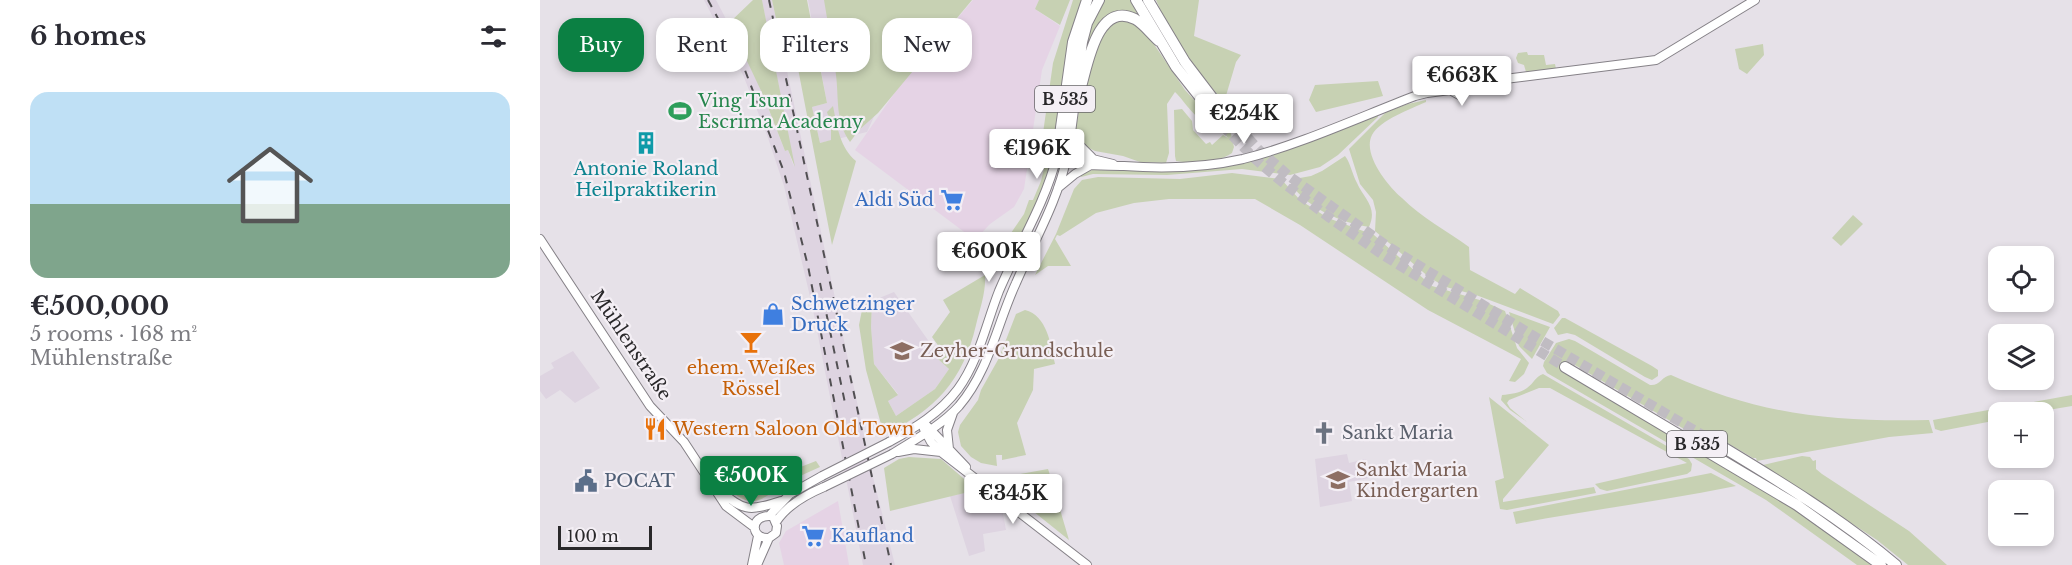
<!DOCTYPE html>
<meta charset="utf-8">
<style>
:root{--surface:#fff;--page:#f2f2f3;--text:#2b2b33;--muted:#7c7c81;--accent:#0b8043}
body{margin:0;font-family:"Libre Baskerville",serif;background:var(--page);color:var(--text);height:100vh;display:flex;flex-direction:column;font-size:22px;white-space:nowrap}
*{box-sizing:border-box;margin:0}
p{font-size:20px;color:var(--muted)}
.icon{flex:none;width:33px;height:33px;fill:none;stroke:currentColor;stroke-width:2;stroke-linecap:round;stroke-linejoin:round}
.map{position:relative;flex:1;overflow:hidden}
.panel{display:flex;flex-direction:column;background:var(--surface);width:540px}
.panel>*{flex:none}
.banner{position:absolute;left:18px;top:18px;width:570px;height:54px;display:flex;gap:12px}
.buttons{position:absolute;left:1448px;top:246px;display:grid;gap:12px}
.buttons a{display:grid;place-items:center;width:66px;height:66px;border-radius:12px;background:var(--surface);box-shadow:0 3px 9px #0003;font-size:30px}
.scale{position:absolute;left:18px;bottom:15px;width:94px;box-sizing:border-box;padding-left:6px;border:3px solid #29282a;border-top:0;font-size:16px;line-height:21px;white-space:nowrap;color:#29282a;-webkit-text-stroke:4px #f4eff5;paint-order:stroke}
.price{position:absolute;translate:-50% -51px;padding:0 14px;border-radius:6px;background:#fff;color:#222;font-size:20px;line-height:39px;filter:drop-shadow(0 2px 3px #0008)}
.price::after{content:'';position:absolute;left:50%;top:36px;width:18px;height:14px;margin-left:-9px;background:inherit;clip-path:polygon(0 0,100% 0,50% 100%)}
.price.selected{background:var(--accent);color:#fff}
ul{padding:0;list-style:none}
li{display:grid;align-content:center;gap:12px;height:318px;padding:0 30px}
li span{display:grid;place-items:center;height:186px;border-radius:18px;color:#555}
li>.icon{margin-inline-start:auto}
span .icon{width:108px;height:108px;fill:#fffc;stroke-width:1}
li b{font-size:26px}
h2{display:flex;justify-content:space-between;align-items:center;height:72px;padding:0 30px;font-size:26px}
.tag{padding:0 21px;border-radius:18px;background:var(--surface);box-shadow:0 3px 9px #0003;font-size:21px;line-height:54px}
.tag.selected{background:var(--accent);color:#fff}
main{display:flex;flex:1;min-height:0}
.map>svg:first-child{display:block}
.commercial{fill:#e5d3e5}
.built{fill:#ded4e1}
.green{fill:#c7d1b3}
.lines{fill:none;stroke-linecap:round;stroke-linejoin:round}
.highway-tunnel{stroke:#c0bcc2;stroke-width:10;stroke-dasharray:10 5;stroke-linecap:butt}
.secondary-casing{stroke:#858187;stroke-width:10}
.highway-casing{stroke:#858187;stroke-width:12}
.secondary{stroke:#fff;stroke-width:8}
.highway{stroke:#fff;stroke-width:10}
.rail{stroke:#514f52;stroke-width:2;stroke-dasharray:8 8;stroke-linecap:butt}
.secondary-bridge-casing{stroke:#858187;stroke-width:10;stroke-linecap:butt}
.secondary-bridge{stroke:#fff;stroke-width:8}
.labels{text-anchor:middle;dominant-baseline:central;stroke-width:4.5;stroke-linejoin:round;paint-order:stroke}
.shield{fill:#f4eff5;stroke:#666467;stroke-width:1.5}
.shield-label{font-size:16px;font-weight:bold;fill:#29282a}
.leisure-label{font-size:18px;fill:#27864d;stroke:#f4eff5;text-anchor:start}
.culture-label{font-size:18px;fill:#0d838f;stroke:#f4eff5}
.shop-label{font-size:18px;fill:#366cbe;stroke:#f4eff5;text-anchor:start}
.street-label{font-size:18px;fill:#29282a;stroke:#f4eff5}
.education-label{font-size:18px;fill:#785e54;stroke:#f4eff5;text-anchor:start}
.food-label{font-size:18px;fill:#c56008;stroke:#f4eff5}
.worship-label{font-size:18px;fill:#5b616d;stroke:#f4eff5;text-anchor:start}
.service-label{font-size:18px;fill:#4e5e75;stroke:#f4eff5;text-anchor:start}
</style>
<main>
<section class="panel">
<h2>6 homes<svg class="icon" aria-label="filters" viewBox="0 0 24 24"><path d="M4 7h16M4 17h16"/><circle cx="9" cy="7" r="2"/><circle cx="15" cy="17" r="2"/></svg></h2>
<ul>
<li><span style="background:linear-gradient(#bfe0f5 60%,#7fa58c 0)"><svg class="icon" aria-label="home" viewBox="0 0 24 24"><path d="M3 11l9-7 9 7M6 9v11h12V9"/></svg></span><div><b>€500,000</b><p>5 rooms · 168 m²</p><p>Mühlenstraße</p></div></li>
</ul>
</section>
<div class="map">
<svg width="1532" height="565" viewBox="0 0 1532 565">
<rect width="100%" height="100%" fill="#e6e1e8"/>
<path class="commercial" d="M433,0h66l-4,9 25,17 -18,44 -18,119 -10,18 -24,17 -15,16 -120,-90 43,-62z
M298,501l11,64h-65l-5,-22 7,-12z"/>
<path class="built" d="M164,0h12l37,70 32,81 3,-1 6,17 -32,-167h10l100,473 23,92h-32l-51,-260 -28,-119 -17,-51 -24,-60z
M268,0h125l8,37 -64,73 -10,22 -47,11 -8,-36 15,-4z
M354,292l36,51 -1,2 5,13 4,1 11,10 -14,20 -39,27 -8,-15 10,-7 -24,-30 -3,-37 1,-26z
M33,351l27,37 -25,15 -15,-13 -14,9 -6,-8v-15l14,-8 -3,-5z
M807,454l2,9 17,-4 3,19 -20,4 3,19 -32,6 -5,-48z
M437,490l25,18 4,22 -23,4 2,17 -16,5 -19,-60z"/>
<path class="green" d="M213,0h9l33,167 -7,-17 -3,1 -21,-54 -35,-74z
M232,0h35l20,103 -15,4 8,36 11,-3v-15l-4,-13 6,-6c4,20 7,42 23,55l-24,84 -37,-192 -11,3z
M284,0h148l-94,113 -19,17 -9,12c-15,-21 -11,-43 -14,-67 -3,-25 -8,-50 -12,-75z
M499,0h31l-10,25 -25,-16z
M533,0h11c-20,44 -22,95 -28,142l-14,-2 11,-77z
M562,0h28l9,17 -25,-3 -34,67 6,-47z
M616,0h43l-5,36 47,19 -5,7 -11,37 -3,1c-25,-30 -51,-64 -66,-100z
M587,18l18,13 40,59 26,28 -1,2 1,2c-16,0 -25,-20 -36,-30l-8,12 2,49 -3,10 -26,-1 -17,-6 -28,-5 -10,-5 -10,-14 8,-42 19,-62z
M1223,44l1,11 -17,19 -8,-5 -4,-20z
M987,52l1,3h16l2,10 9,-1 1,5 -30,3 -2,-7 -6,-2 -2,-5 2,-5z
M838,81l5,15 -67,16 -7,-12 6,-15z
M688,99l1,26 5,22 -2,6c-12,9 -41,11 -56,8l-1,-5 -1,-46 8,-1 10,12 1,9 13,14 4,-2 2,3 11,-10 5,3 -7,-8 7,-7 -12,-14z
M886,100v2c-15,7 -46,18 -54,33 -10,19 16,51 30,63 19,19 45,33 67,49l1,23 45,24 5,-6 38,23 2,4 -7,9 -77,-29 -30,-8 -16,-9 -55,-47 1,-19 -3,-12 -13,-16 -11,-35 37,-37 22,-8z
M838,114v3l-40,38 -18,12 -30,8 -48,-6 -75,6 -74,-1 -12,3 -2,-2 13,-5 75,1 56,-5z
M501,144l15,2c-4,20 -31,92 -46,103l-1,-13 15,-22 5,-14h4l8,-19 8,-33 -8,-2z
M805,156c6,8 7,18 12,27 7,16 21,24 12,44 -27,-4 -62,-19 -78,-43l3,-5 17,-3 11,-5z
M692,173l49,6 19,21 28,18 46,17 58,51 51,15 22,10 12,37 12,15 -5,11 -9,8 -6,-1 12,-22 -93,-49 -128,-85 -45,-26h-86l-35,4 -38,10 -36,23 -3,-1 -2,4 16,27h-23l-13,9 21,-41 18,-45 8,-9 16,-3 82,2z
M1313,215l10,9 -22,22 -9,-8z
M445,275c1,18 -5,33 -9,50 -13,56 -41,85 -92,110l-18,-65 -7,-45 4,-20 9,-4 -1,26 3,37 24,31 -10,6 8,15 39,-27 14,-20 -11,-10 2,-11 -8,-11 18,-25 -7,-12z
M485,310c22,5 26,35 30,54l-21,5 -1,21 -16,33 9,32 -24,5v-5h-6l1,11 -16,-3 -10,-6 -10,-11 -3,-14 2,-7 18,-25 3,-10 18,-32 17,-44z
M969,312l41,15 -18,32 -13,-13z
M1022,318h3l87,48 6,4v6l-6,4 -7,-3 -70,-42 -8,-2 -9,2 -4,-7z
M1029,339l6,2 75,44c10,1 12,-9 21,-10 89,40 162,47 258,45l4,13 -44,4 -132,24 -1,-3h-3l-34,-20 -6,8 -145,-85 -6,9 213,125 100,70h-18l-91,-65 -219,-127 -4,-7 1,-4 12,-19z
M1003,374l146,85 3,5 -1,7 -4,3 -80,17 -7,-2 -5,-5 92,-21 -137,-75h-11l-30,12 -2,3 3,5 17,14 -17,-12 -9,-10 1,-5c9,-1 18,-2 25,-7 7,-5 8,-11 16,-14z
M1532,395v11l-36,6h-38v8l-57,11 -6,-2 -2,-9z
M949,397l60,48 -46,54v3l91,-15 2,6 -89,17 -7,-1 -5,-28 9,-3z
M1262,456l8,1 3,4 3,-1v9l6,5 87,57 38,34h-39l-31,-25 -114,-75z
M369,457l32,2 36,31 -87,21 -6,-43 15,-9z
M276,461l4,6c-9,4 -18,8 -26,12 -35,20 -40,37 -75,1l24,13 12,-2 14,-6 16,-12z
M508,469l1,3 20,68 -76,-61z
M1171,473l25,13c-74,15 -147,24 -220,38l-3,-12z"/>
<g class="lines">
<path class="highway-tunnel" d="M677,104l42,46 30,26 98,70 145,89 184,108
M682,125l32,33 27,23 49,37 53,37 182,112"/>
<g class="secondary-casing">
<path id="secondary" d="M927,86l30,-6 159,-20 99,-60
M892,89l13,-4 11,-9 13,4 11,-1
M910,90l9,5 4,-2 4,-7
M524,155h12l37,9
M517,156c25,12 42,9 67,10 40,3 79,2 119,-7 56,-14 117,-42 172,-63l12,-3 23,-3
M518,188l17,-14 14,-8
M0,239l110,167 34,36 42,64 28,21
M387,426l39,41
M384,429l7,13 10,10 146,113
M349,442c26,-14 51,-29 69,-53 21,-29 28,-65 41,-98 19,-45 46,-87 58,-135
M409,449l-2,-19 6,-17
M358,452l16,-3 27,3
M352,454c22,-14 49,-28 67,-48 30,-35 38,-82 57,-123 18,-42 42,-82 51,-127
M175,487c29,23 30,26 66,14
M236,522c11,-17 29,-27 48,-35
M229,538c-19,1 -19,-22 0,-22l21,-22 32,-18
M212,565l6,-29
M217,565l12,-27 7,-5 1,-7 -3,-7"/>
</g>
<g class="highway-casing">
<path id="highway" d="M596,0l40,67 46,58
M608,0l37,62 32,42
M540,90c7,-21 16,-90 55,-71 9,5 16,15 24,22
M531,132l7,13 13,13
M527,155l15,-113 5,-19 12,-23
M517,156l16,-114 14,-42
M1025,367l232,138 84,60
M1176,443c63,38 124,75 180,122"/>
</g>
<use href="#secondary" class="secondary"/>
<use href="#highway" class="highway"/>
<path class="rail" d="M168,0l35,65 41,107 24,94 58,299
M229,0l122,565
M280,283l25,120"/>
<g class="secondary-bridge-casing">
<path id="secondary-bridge" d="M282,476l67,-34
M284,487l68,-33"/>
</g>
<use href="#secondary-bridge" class="secondary-bridge"/>
</g>
<defs>
<g id="stadium-bare" transform="scale(1.8)"><path d="M0-5a6.5 5 0 1 0 0 10a6.5 5 0 1 0 0-10ZM-3.5-1.8h7v3.6h-7Z" fill="#2e9e5b" stroke="#f4eff5" stroke-width="2.5" paint-order="stroke"/></g>
<g id="building-bare" transform="scale(1.8)"><path d="M-4-6H4V6H1V3H-1V6H-4ZM-2.5-4.3h1.7v1.8h-1.7ZM.8-4.3h1.7v1.8H.8ZM-2.5-1h1.7V.8h-1.7ZM.8-1h1.7V.8H.8Z" fill="#0f9aa8" stroke="#f4eff5" stroke-width="2.5" paint-order="stroke"/></g>
<g id="supermarket-bare" transform="scale(1.8)"><path d="M-6-5.5h2.5l.6 2H6L4.5 2H-2.5L-4.4-4H-6ZM-1.5 3.2a1.3 1.3 0 1 0 .1 0ZM3 3.2a1.3 1.3 0 1 0 .1 0Z" fill="#3f7fe0" stroke="#f4eff5" stroke-width="2.5" paint-order="stroke"/></g>
<g id="shop-bare" transform="scale(1.8)"><path d="M-5-2.5h2.3a2.7 3.5 0 0 1 5.4 0H5L5.5 6h-11ZM-1.5-2.5h3a1.5 2.3 0 0 0-3 0Z" fill="#3f7fe0" stroke="#f4eff5" stroke-width="2.5" paint-order="stroke"/></g>
<g id="bar-bare" transform="scale(1.8)"><path d="M-6-5H6L.8 .8V4.5H3.5V6h-7V4.5H-.8V.8Z" fill="#e8710a" stroke="#f4eff5" stroke-width="2.5" paint-order="stroke"/></g>
<g id="school-bare" transform="scale(1.8)"><path d="M0-5L7-2L0 1L-7-2ZM-4 1L0 2.5L4 1V4Q0 6-4 4Z" fill="#8d6e63" stroke="#f4eff5" stroke-width="2.5" paint-order="stroke"/></g>
<g id="restaurant-bare" transform="scale(1.8)"><path d="M-5-6h1v4h1v-4h1v4h1v-4h1v5L-1.5 .5V6h-2V.5L-5-1ZM5-6V6H3V1.5H1.5Q1.5-4 5-6Z" fill="#e8710a" stroke="#f4eff5" stroke-width="2.5" paint-order="stroke"/></g>
<g id="church-bare" transform="scale(1.8)"><path d="M-1.2-6h2.4v3.5h3.3v2.4h-3.3V6h-2.4V-.1h-3.3v-2.4h3.3Z" fill="#6b7280" stroke="#f4eff5" stroke-width="2.5" paint-order="stroke"/></g>
<g id="civic-bare" transform="scale(1.8)"><path d="M-.6-6.5H3V-4.5H.6V-3L4-1V1h2V6H-6V1h2V-1L-.6-3ZM-1.2 2.5V6h2.4V2.5Z" fill="#5c6f8a" stroke="#f4eff5" stroke-width="2.5" paint-order="stroke"/></g>
</defs>
<g fill-rule="evenodd">
<use href="#stadium-bare" x="140" y="111"/>
<use href="#building-bare" x="106" y="143"/>
<use href="#supermarket-bare" x="412" y="200"/>
<use href="#shop-bare" x="233" y="314"/>
<use href="#bar-bare" x="211" y="342"/>
<use href="#school-bare" x="362" y="351"/>
<use href="#restaurant-bare" x="115" y="429"/>
<use href="#church-bare" x="784" y="433"/>
<use href="#school-bare" x="798" y="480"/>
<use href="#civic-bare" x="46" y="481"/>
<use href="#supermarket-bare" x="273" y="536"/>
</g>
<g class="labels">
<g class="shield">
<rect x="495" y="86" width="60" height="26" rx="4.5"/>
<rect x="1127" y="431" width="60" height="26" rx="4.5"/>
</g>
<g class="shield-label">
<text x="525" y="99">B 535</text>
<text x="1157" y="444">B 535</text>
</g>
<g class="leisure-label">
<text x="158" y="101">Ving Tsun<tspan x="158" dy="21">Escrima Academy</tspan></text>
</g>
<g class="culture-label">
<text x="106" y="169">Antonie Roland<tspan x="106" dy="21">Heilpraktikerin</tspan></text>
</g>
<g class="shop-label">
<text x="394" y="200" text-anchor="end">Aldi Süd</text>
<text x="251" y="304">Schwetzinger<tspan x="251" dy="21">Druck</tspan></text>
<text x="291" y="536">Kaufland</text>
</g>
<g class="street-label">
<text transform="translate(91 345) rotate(56)">Mühlenstraße</text>
</g>
<g class="education-label">
<text x="380" y="351">Zeyher-Grundschule</text>
<text x="816" y="470">Sankt Maria<tspan x="816" dy="21">Kindergarten</tspan></text>
</g>
<g class="food-label">
<text x="211" y="368">ehem. Weißes<tspan x="211" dy="21">Rössel</tspan></text>
<text x="133" y="429" text-anchor="start">Western Saloon Old Town</text>
</g>
<g class="worship-label">
<text x="802" y="433">Sankt Maria</text>
</g>
<g class="service-label">
<text x="64" y="481">POCAT</text>
</g>
</g>
</svg>
<div class="buttons">
<a><svg class="icon" aria-label="locate" viewBox="0 0 24 24"><circle cx="12" cy="12" r="6"/><path d="M12 2v4M12 18v4M2 12h4M18 12h4"/></svg></a>
<a><svg class="icon" aria-label="layers" viewBox="0 0 24 24"><path d="M12 4l9 5-9 5-9-5zM3 14l9 5 9-5"/></svg></a>
<a>+</a>
<a>−</a>
</div>
<div class="scale">100 m</div>
<b class="price" style="left:922px;top:107px">€663K</b>
<b class="price" style="left:704px;top:145px">€254K</b>
<b class="price" style="left:497px;top:180px">€196K</b>
<b class="price" style="left:449px;top:283px">€600K</b>
<b class="price selected" style="left:211px;top:507px">€500K</b>
<b class="price" style="left:473px;top:525px">€345K</b>
<div class="banner">
<a class="tag selected">Buy</a>
<a class="tag">Rent</a>
<a class="tag">Filters</a>
<a class="tag">New</a>
</div>
</div>
</main>
